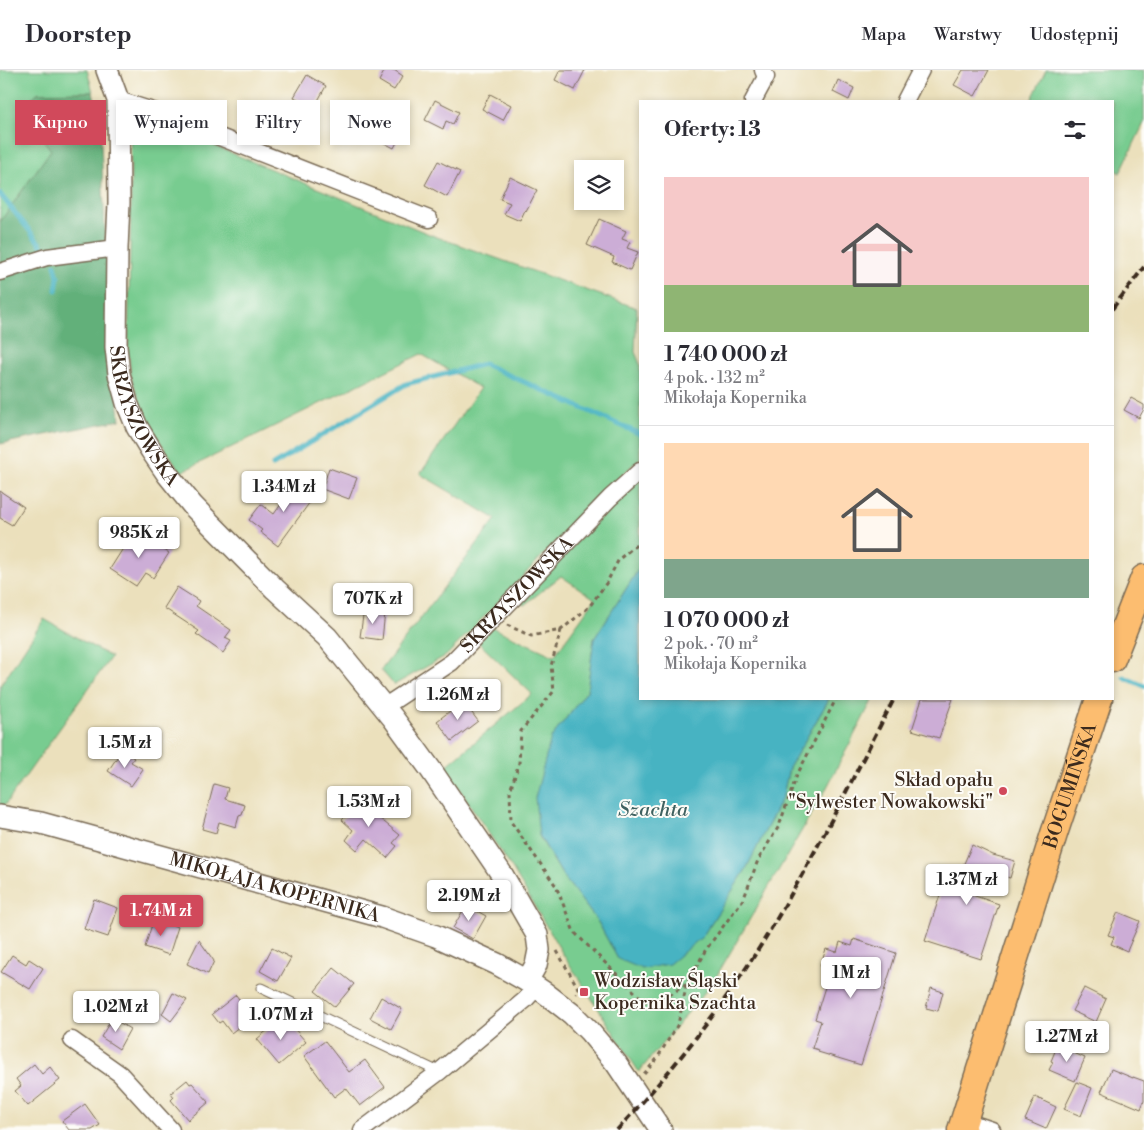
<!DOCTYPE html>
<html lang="pl">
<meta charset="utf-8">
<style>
:root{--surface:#fff;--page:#f7f7f7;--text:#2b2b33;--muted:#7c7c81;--line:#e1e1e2;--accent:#d1495b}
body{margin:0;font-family:"Libre Bodoni",serif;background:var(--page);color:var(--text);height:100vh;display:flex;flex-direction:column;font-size:19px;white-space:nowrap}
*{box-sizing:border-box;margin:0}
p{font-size:16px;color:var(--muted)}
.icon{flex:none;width:28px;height:28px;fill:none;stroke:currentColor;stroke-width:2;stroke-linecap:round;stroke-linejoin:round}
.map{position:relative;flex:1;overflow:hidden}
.side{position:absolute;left:639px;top:30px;width:475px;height:600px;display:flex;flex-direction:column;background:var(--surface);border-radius:0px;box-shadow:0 2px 8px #0003}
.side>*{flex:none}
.hud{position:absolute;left:15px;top:30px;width:475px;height:45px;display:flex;gap:10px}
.controls{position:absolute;left:574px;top:90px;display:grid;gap:10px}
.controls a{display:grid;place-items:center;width:50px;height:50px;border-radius:0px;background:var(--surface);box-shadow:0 2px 8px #0003;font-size:25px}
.price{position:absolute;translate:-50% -42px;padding:0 11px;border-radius:5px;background:#fff;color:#222;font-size:16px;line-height:32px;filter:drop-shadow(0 1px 2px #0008)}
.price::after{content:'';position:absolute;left:50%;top:30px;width:15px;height:11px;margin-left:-8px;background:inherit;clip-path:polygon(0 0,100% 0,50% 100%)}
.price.on{background:var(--accent);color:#fff}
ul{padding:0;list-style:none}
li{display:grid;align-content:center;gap:10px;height:265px;padding:0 25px}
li+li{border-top:1px solid var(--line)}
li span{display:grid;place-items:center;height:155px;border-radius:0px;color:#555}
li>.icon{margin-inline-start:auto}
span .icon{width:90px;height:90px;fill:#fffc;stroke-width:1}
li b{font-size:21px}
h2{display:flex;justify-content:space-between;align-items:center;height:60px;padding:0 25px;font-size:21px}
.pill{padding:0 18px;border-radius:0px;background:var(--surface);box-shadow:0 2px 8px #0003;font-size:18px;line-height:45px}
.pill.on{background:var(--accent);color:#fff}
header{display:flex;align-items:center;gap:30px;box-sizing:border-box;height:70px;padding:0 25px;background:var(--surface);border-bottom:1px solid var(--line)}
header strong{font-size:24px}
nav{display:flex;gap:28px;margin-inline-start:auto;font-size:18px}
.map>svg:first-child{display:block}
.green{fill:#78cc90;stroke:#5a7b57}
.forest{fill:#62b07a;stroke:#4e6d4c}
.water{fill:#46b3c2;stroke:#406e70}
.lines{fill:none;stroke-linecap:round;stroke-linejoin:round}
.stream{stroke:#46b3c2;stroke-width:5}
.building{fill:#ccadd6}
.service-casing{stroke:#796a55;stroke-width:11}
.minor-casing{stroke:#796a55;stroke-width:19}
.tertiary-casing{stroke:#796a55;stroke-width:24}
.primary-casing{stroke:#796a55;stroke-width:29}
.path{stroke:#796a55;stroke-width:3;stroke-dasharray:4 4;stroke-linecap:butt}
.service{stroke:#fff;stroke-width:9}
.minor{stroke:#fff;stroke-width:16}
.tertiary{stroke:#fff;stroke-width:21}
.primary{stroke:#fcbd6f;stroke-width:26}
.rail{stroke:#3b2a1e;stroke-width:4;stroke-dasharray:8 4;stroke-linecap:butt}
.poi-dot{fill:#d1495b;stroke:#fdfcf7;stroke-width:2}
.labels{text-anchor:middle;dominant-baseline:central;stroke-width:4;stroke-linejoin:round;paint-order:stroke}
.street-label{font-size:19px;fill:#3b2a1e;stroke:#fdfcf7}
.poi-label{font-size:19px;fill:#3b2a1e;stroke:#fdfcf7;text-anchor:end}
.water-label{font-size:20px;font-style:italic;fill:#3f6160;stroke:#fdfcf7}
</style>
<header>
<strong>Doorstep</strong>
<nav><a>Mapa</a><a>Warstwy</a><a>Udostępnij</a></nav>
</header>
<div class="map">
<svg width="1144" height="1060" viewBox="0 0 1144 1060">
<rect width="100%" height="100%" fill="#fdfcf7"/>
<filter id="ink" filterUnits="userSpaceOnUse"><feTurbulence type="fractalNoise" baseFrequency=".02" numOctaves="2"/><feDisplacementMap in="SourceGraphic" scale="10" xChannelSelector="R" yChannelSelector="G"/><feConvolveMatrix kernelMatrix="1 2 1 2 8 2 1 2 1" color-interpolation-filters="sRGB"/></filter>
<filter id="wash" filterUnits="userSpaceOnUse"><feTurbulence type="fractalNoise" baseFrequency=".0096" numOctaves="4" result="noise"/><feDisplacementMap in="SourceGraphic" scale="20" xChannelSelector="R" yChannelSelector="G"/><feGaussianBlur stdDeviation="1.12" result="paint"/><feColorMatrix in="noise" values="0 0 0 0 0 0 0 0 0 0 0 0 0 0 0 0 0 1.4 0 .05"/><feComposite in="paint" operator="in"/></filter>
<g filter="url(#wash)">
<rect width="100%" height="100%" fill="#ebe0bc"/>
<path class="green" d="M0,0h87l6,22 -56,1 -15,18 29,39 -51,72z
M1046,0h98v53l-24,50 -7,-4 -1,-68h-81z
M130,48l21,2 283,116 203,72 -2,44 5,12v94l-37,35 -156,162 -53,30 -13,-15 115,-151 -76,-45 60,-86 -59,-34 -240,118 -24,-35 -16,-32 -10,-29 -3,-27 3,-144z
M640,408v89l-46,72 -7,52 -36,47 -12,98 24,40 35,46 20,37 84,-22 43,-66 38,-75 6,-28 40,-69h44l-48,92 -112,191 -74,90 -78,-121 -48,-81 -68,-103 87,-73 -54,-52 13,-15 63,29 41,-57 -34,-23 -37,29 -7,-4z
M44,549l67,38 -106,148h-5v-119z"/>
<path class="forest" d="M93,22l7,29 7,154 13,145 -120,24v-222l51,-72 -30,-39 16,-18z"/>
<path class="water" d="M640,497v132h189l-40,69 -6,28 -38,75 -43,66 -33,27 -27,5 -24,-10 -20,-37 -35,-46 -24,-41 -4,-37 16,-60 36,-47 7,-52z"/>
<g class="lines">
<path class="stream" d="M0,124l41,51
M55,195l3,12 -2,13
M273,395l133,-81 78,-20 156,70
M1124,607l20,9"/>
</g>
<g id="blocks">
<path class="building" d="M385,0h9l9,6 -9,14 -15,-9z
M560,0h25l-10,20 -20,-10z
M963,0h26l-14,26 -21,-11z
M307,5l19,11 -12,22 -20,-11z
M838,10l16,8 -5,12 -16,-8z
M490,24l21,11 -8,15 -21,-11z
M435,30l24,12 -6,12 -7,-3 -3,8 -18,-9z
M373,42l16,9 1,-2 15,8 -11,21 -31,-16z
M438,91l22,11 -13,25 -22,-12z
M510,107l27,13 -11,21 -1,-1 -5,11 -16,-7 6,-11 -10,-4z
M599,149l27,12 -4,8 8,3 -3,6 11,4 -8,18 -18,-8 2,-5 -27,-12z
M1131,328l13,7v4l-5,9 -15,-8z
M329,398l28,10 -8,21 -27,-10z
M300,408l18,13 -40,55 -18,-14 2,-2 -13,-10 12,-16 13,10z
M0,421l24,16 -12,18 -12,-7z
M134,461l35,22 -16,25 -8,-5 -9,13 -26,-17z
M177,517l22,14 -3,5 35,24 -6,8 6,3 -8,12 -27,-19 3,-3 -35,-23z
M364,539l21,3 -3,28 -22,-3z
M922,629h31l-14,39 -27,-8z
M463,631l15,20 -26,20 -15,-20z
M122,680l12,8 -3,4 12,7 -12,17 -23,-15z
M214,714l14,4 -3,11 20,6 -3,10 -3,1 -3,11 -17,-5 -3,11 -14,-4z
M358,726l12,10 -2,3 32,26 -7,8 4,3 -10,12 -21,-19 -9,11 -11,-10 7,-10 -11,-10 5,-5 -3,-2z
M972,775l21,10 22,6 -5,17 -31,-8 -7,25 27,9 -18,55 -56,-18 18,-55 -2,-1 4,-15 14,5z
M94,829l24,9 -10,29 -24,-8z
M466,835l20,11 -13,23 -20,-11z
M1118,842l22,9 -13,30 -16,-7 3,-7 -6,-2z
M154,848l24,9 -9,28 -24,-8z
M854,869l42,14 -35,112 -43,-13 1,-2 -7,-2 9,-27 -6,-2 15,-48 -10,-4 6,-18 11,3 3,-10 12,4z
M199,870l15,21 -6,13 -21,-10z
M272,878l19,10 -13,23 -18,-10z
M12,885l14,9 3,-5 14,9 -13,21 -29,-17z
M334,898l20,16 -19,23 -20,-16z
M931,918l12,4 -5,19 -12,-3z
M1084,918l22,11 -10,23 -24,-11z
M173,923l14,7 -16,21 -9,-7z
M236,925l16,22 -21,16 -9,-12 -3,2 -7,-9z
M381,927l21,12 -11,20 -21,-11z
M112,948l18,11 -11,20 -18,-12z
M286,949l20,23 -27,23 -22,-26 19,-16 2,2z
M325,971l24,31 16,-12 20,27 -25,19 -14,-18 -12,9 -30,-41z
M1058,974l16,8v1l11,5 -10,23 -26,-11 4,-8 -2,-1z
M34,994l8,10 8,-7 10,13 -32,26 -13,-15 6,-5 -5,-7z
M1111,999l22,9v-1l11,4v20l-3,8 -40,-17z
M187,1010l3,4 2,-1 17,19 -21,18 -17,-20 3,-3 -3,-4z
M1077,1012l15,6 -11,28 -17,-7z
M1035,1027l21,10 -10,22 -21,-9z
M85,1034l15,21 -8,5h-23l-7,-9z"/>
</g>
</g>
<g filter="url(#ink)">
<use href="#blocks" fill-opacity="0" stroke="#796a55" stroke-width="1"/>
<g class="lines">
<g class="service-casing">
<path id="service" d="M261,918l178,84"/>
</g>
<g class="minor-casing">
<g id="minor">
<path d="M118,30l38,12 273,107"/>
<path d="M753,31l13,-24 -3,-7"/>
<path d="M905,31l16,-31"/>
<path d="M0,202l47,-15 70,-9"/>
<path id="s1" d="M384,637l68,-45 158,-164 30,-27"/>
<path d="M72,970l48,34 51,56"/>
<path d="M965,1051l27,9"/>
<path d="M362,1060l77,-58 86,-72 12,-13"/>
</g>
</g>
<g class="tertiary-casing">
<g id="tertiary">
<path id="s2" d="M107,0l11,30 1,103 -2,45 -1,99 3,27 8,29 10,24 14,23 17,25 25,31 82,83 52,48 66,81 38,52 72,106 34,59 2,15 -3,15 -9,16"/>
<path id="s3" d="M0,746l41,7 341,94 54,19 61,28 30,17 18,12 27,21 17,17 27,32 45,67"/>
</g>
</g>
<g class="primary-casing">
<g id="primary">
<path d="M1112,589l32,-81"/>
<path id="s4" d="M961,1060l93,-296 45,-135"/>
</g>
</g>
<path class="path" d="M507,555l24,11 30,-6 28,-23 18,-25 12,-23 21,-17
M561,560l-10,36 3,25 -33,40 -2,32 -9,28 1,31 45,64 18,46 76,75 37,-23
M557,881l21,37 -2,6
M644,1004l12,-14 22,-36 9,-40 18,-33 39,-53 14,-38 21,-34 18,-51 39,-76"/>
<use href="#service" class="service"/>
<use href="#minor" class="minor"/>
<use href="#tertiary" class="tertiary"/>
<use href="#primary" class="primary"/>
<path class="rail" d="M1112,239l32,-42
M617,1060c53,-57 102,-118 144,-185 49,-79 90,-164 133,-246"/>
</g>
</g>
<g class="poi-dot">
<circle cx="1003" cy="721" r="5"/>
<rect x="579" y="917" width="10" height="10" rx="2.5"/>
</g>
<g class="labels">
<g class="street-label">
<text stroke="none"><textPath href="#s2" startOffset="354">SKRZYSZOWSKA</textPath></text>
<text stroke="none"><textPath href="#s1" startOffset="175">SKRZYSZOWSKA</textPath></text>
<text stroke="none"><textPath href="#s4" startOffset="361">BOGUMIŃSKA</textPath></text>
<text stroke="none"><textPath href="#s3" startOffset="284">MIKOŁAJA KOPERNIKA</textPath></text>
</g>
<g class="poi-label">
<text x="993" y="710">Skład opału<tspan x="993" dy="22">"Sylwester Nowakowski"</tspan></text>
<text x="594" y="911" text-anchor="start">Wodzisław Śląski<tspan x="594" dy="22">Kopernika Szachta</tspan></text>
</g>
<g class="water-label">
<text x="653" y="740">Szachta</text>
</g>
</g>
</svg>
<div class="controls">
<a><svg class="icon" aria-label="layers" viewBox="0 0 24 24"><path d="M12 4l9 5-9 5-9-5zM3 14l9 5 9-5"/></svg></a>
</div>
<b class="price" style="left:284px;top:443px">1.34M zł</b>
<b class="price" style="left:139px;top:489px">985K zł</b>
<b class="price" style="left:373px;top:555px">707K zł</b>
<b class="price" style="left:458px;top:651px">1.26M zł</b>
<b class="price" style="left:125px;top:699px">1.5M zł</b>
<b class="price" style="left:369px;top:758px">1.53M zł</b>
<b class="price" style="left:967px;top:836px">1.37M zł</b>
<b class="price" style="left:469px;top:852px">2.19M zł</b>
<b class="price on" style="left:161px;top:867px">1.74M zł</b>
<b class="price" style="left:851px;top:929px">1M zł</b>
<b class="price" style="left:116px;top:963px">1.02M zł</b>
<b class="price" style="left:281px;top:971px">1.07M zł</b>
<b class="price" style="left:1067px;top:993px">1.27M zł</b>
<div class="hud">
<a class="pill on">Kupno</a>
<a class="pill">Wynajem</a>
<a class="pill">Filtry</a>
<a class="pill">Nowe</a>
</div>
<section class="side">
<h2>Oferty: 13<svg class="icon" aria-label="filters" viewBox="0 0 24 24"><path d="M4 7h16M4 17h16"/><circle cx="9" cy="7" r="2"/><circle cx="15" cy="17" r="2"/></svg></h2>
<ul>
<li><span style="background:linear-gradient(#f6c9c9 70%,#8fb573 0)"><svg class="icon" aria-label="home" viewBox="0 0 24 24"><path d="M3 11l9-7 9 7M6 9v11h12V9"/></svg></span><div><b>1 740 000 zł</b><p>4 pok. · 132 m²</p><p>Mikołaja Kopernika</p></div></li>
<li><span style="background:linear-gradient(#ffd9b3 75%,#7fa58c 0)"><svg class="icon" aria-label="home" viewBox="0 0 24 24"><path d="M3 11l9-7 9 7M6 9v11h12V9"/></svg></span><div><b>1 070 000 zł</b><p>2 pok. · 70 m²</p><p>Mikołaja Kopernika</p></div></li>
</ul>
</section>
</div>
